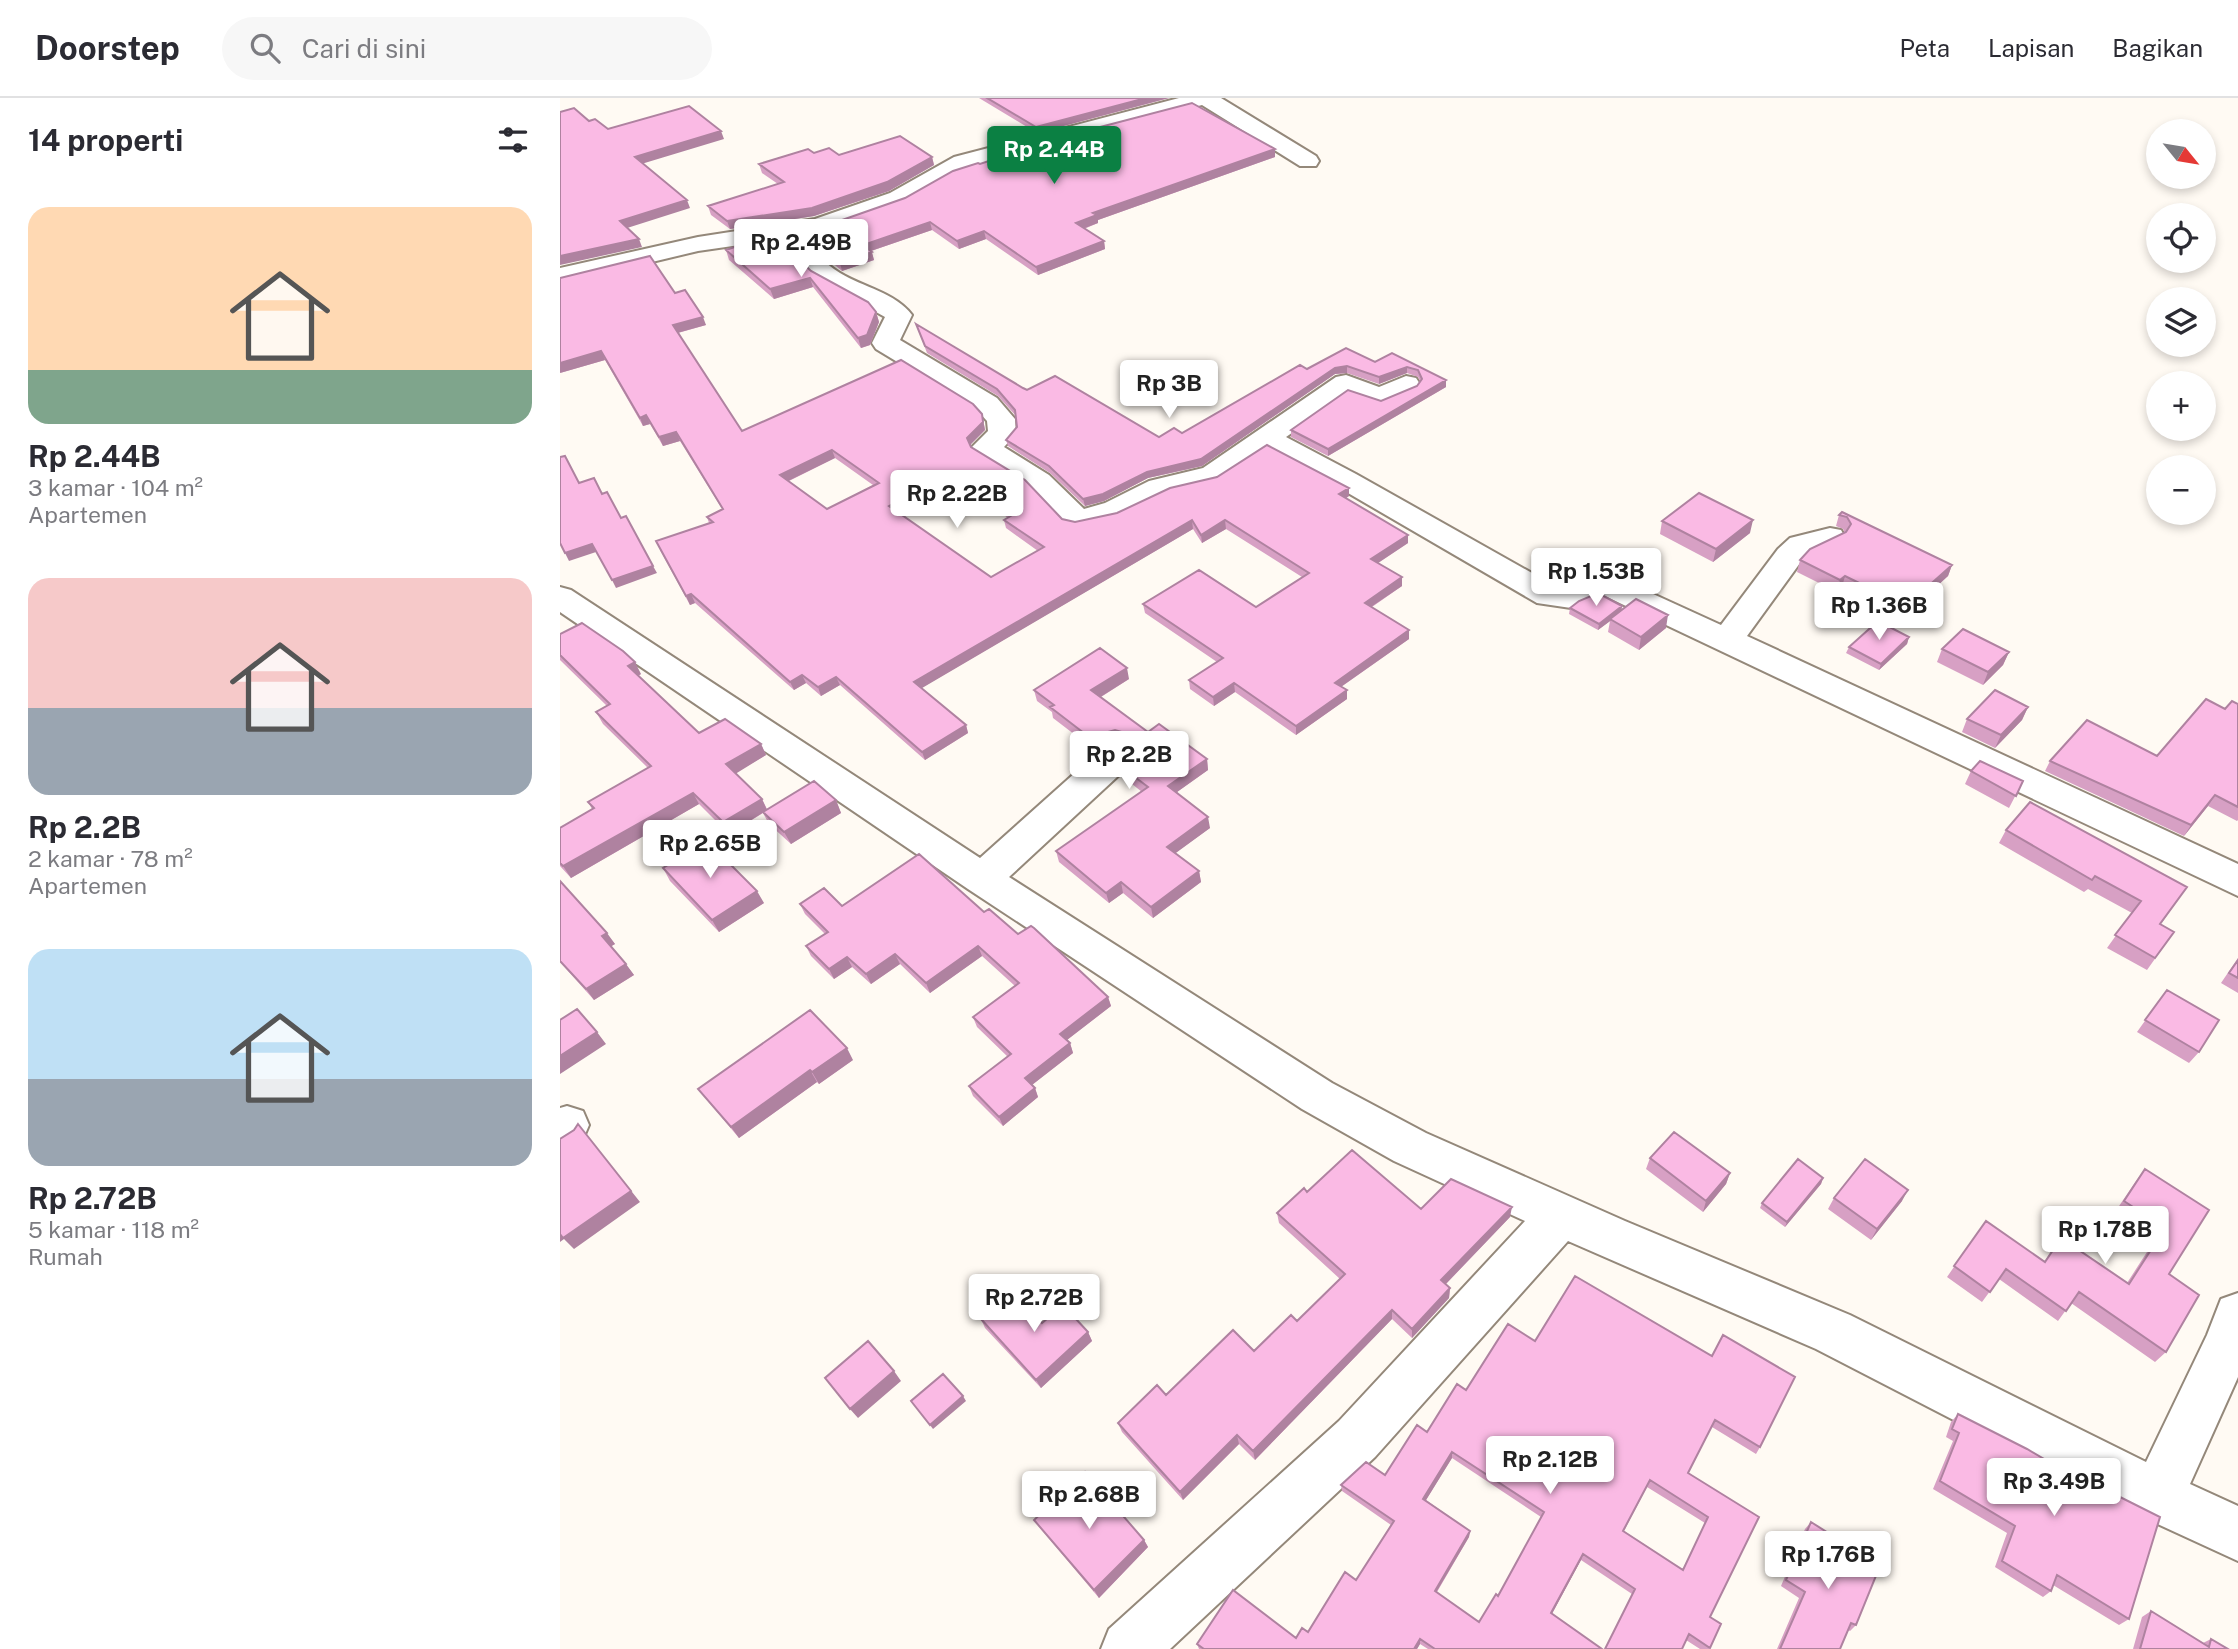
<!DOCTYPE html>
<html lang="id">
<meta charset="utf-8">
<style>
:root{--surface:#fff;--page:#f7f7f7;--text:#2b2b33;--muted:#7c7c81;--line:#e1e1e2;--accent:#0b8043}
body{margin:0;font-family:"Public Sans",sans-serif;background:var(--page);color:var(--text);height:100vh;display:flex;flex-direction:column;font-size:26px;white-space:nowrap}
*{box-sizing:border-box;margin:0}
p{font-size:23px;color:var(--muted)}
.icon{flex:none;width:38px;height:38px;fill:none;stroke:currentColor;stroke-width:2;stroke-linecap:round;stroke-linejoin:round}
.map{position:relative;flex:1;overflow:hidden}
.panel{display:flex;flex-direction:column;background:var(--surface);width:560px}
.panel>*{flex:none}
.needle{width:46px;rotate:120deg}
.controls{position:absolute;left:1586px;top:21px;display:grid;gap:14px}
.controls a{display:grid;place-items:center;width:70px;height:70px;border-radius:50%;background:var(--surface);box-shadow:0 4px 10px #0003;font-size:35px}
.price{position:absolute;translate:-50% -60px;padding:0 16px;border-radius:7px;background:#fff;color:#222;font-size:23px;line-height:46px;filter:drop-shadow(0 2px 4px #0008)}
.price::after{content:'';position:absolute;left:50%;top:42px;width:21px;height:16px;margin-left:-10px;background:inherit;clip-path:polygon(0 0,100% 0,50% 100%)}
.price.active{background:var(--accent);color:#fff}
ul{padding:0;list-style:none}
li{display:grid;align-content:center;gap:14px;height:371px;padding:0 28px}
li span{display:grid;place-items:center;height:217px;border-radius:21px;color:#555}
li>.icon{margin-inline-start:auto}
span .icon{width:126px;height:126px;fill:#fffc;stroke-width:1}
li b{font-size:30px}
h2{display:flex;justify-content:space-between;align-items:center;height:84px;padding:0 28px;font-size:30px}
header{display:flex;align-items:center;gap:42px;box-sizing:border-box;height:98px;padding:0 35px;background:var(--surface);border-bottom:2px solid var(--line)}
header strong{font-size:33px}
nav{display:flex;gap:38px;margin-inline-start:auto;font-size:24px}
.search{width:490px;height:63px;background:var(--page);display:flex;align-items:center;gap:18px;box-sizing:border-box;padding:0 24px;border-radius:38px;color:var(--muted);font-size:26px}
main{display:flex;flex:1;min-height:0}
.map>svg:first-child{display:block}
.lines{fill:none;stroke-linecap:round;stroke-linejoin:round}
.minor-casing{stroke:#94887a;stroke-width:4}
.minor{fill:#fff;fill-rule:evenodd}
.wall{fill:#d7a0c4;fill-rule:evenodd}
.shaded-wall{fill:#af82a0}
.building{fill:#fabae4;stroke:#af82a0;stroke-width:2;fill-rule:evenodd}
</style>
<header>
<strong>Doorstep</strong>
<div class="search"><svg class="icon" aria-label="search" viewBox="0 0 24 24"><circle cx="10" cy="10" r="6"/><path d="M15 15l6 6"/></svg>Cari di sini</div>
<nav><a>Peta</a><a>Lapisan</a><a>Bagikan</a></nav>
</header>
<main>
<section class="panel">
<h2>14 properti<svg class="icon" aria-label="filters" viewBox="0 0 24 24"><path d="M4 7h16M4 17h16"/><circle cx="9" cy="7" r="2"/><circle cx="15" cy="17" r="2"/></svg></h2>
<ul>
<li><span style="background:linear-gradient(#ffd9b3 75%,#7fa58c 0)"><svg class="icon" aria-label="home" viewBox="0 0 24 24"><path d="M3 11l9-7 9 7M6 9v11h12V9"/></svg></span><div><b>Rp 2.44B</b><p>3 kamar · 104 m²</p><p>Apartemen</p></div></li>
<li><span style="background:linear-gradient(#f6c9c9 60%,#9aa5b1 0)"><svg class="icon" aria-label="home" viewBox="0 0 24 24"><path d="M3 11l9-7 9 7M6 9v11h12V9"/></svg></span><div><b>Rp 2.2B</b><p>2 kamar · 78 m²</p><p>Apartemen</p></div></li>
<li><span style="background:linear-gradient(#bfe0f5 60%,#9aa5b1 0)"><svg class="icon" aria-label="home" viewBox="0 0 24 24"><path d="M3 11l9-7 9 7M6 9v11h12V9"/></svg></span><div><b>Rp 2.72B</b><p>5 kamar · 118 m²</p><p>Rumah</p></div></li>
</ul>
</section>
<div class="map">
<svg width="1678" height="1551" viewBox="0 0 1678 1551">
<rect width="100%" height="100%" fill="#fffaf3"/>
<g class="lines">
<g class="minor-casing">
<path id="minor" d="M619,0h42l95,58 3,5 -3,5h-16l-98,-61 -232,62 -64,36 -79,28 -29,5c13,14 26,27 42,37 23,14 56,20 72,42l-12,25 97,58 18,21 1,15 -12,13 45,28 35,34 21,-6 44,-22 54,-13 133,-91 10,-2 33,12 27,-11 10,2 4,6 -4,6 -36,15 -32,-11 -62,43 70,37 199,112 11,1 33,-14 30,10 92,42 57,-76 12,-11 40,-10 11,2 4,7c-11,17 -31,12 -45,26l-53,73 491,228v32l-631,-299 -6,-2 -30,13 -34,-5 -201,-117 -68,-35 -51,32 -47,11 -53,25 -40,9 -11,-2 -37,-39 -54,-33 -4,-6 17,-17 -1,-10 -10,-11 -101,-61 -4,-6 13,-26 -70,-39 -40,-38 -77,11 -138,33v-16l138,-31 117,-18 75,-26 64,-36z
M0,489l11,3 409,268 124,-111 13,-4 13,4 5,9 -5,9 -121,112 323,206 94,50 199,88 225,94 296,147 61,-127 14,-36 17,-6v84l-48,107 48,22v55l-100,-46 -322,-166 -248,-108 -193,216 -205,192h-69l8,-20 230,-208 186,-200 -131,-60 -92,-52 -334,-220 -408,-277z
M7,1008l16,5 6,14 -6,14 -23,9v-40z"/>
</g>
<use href="#minor" class="minor"/>
</g>
<path class="wall" d="M419,0h190l-132,35z
M715,51v8l-177,63v3l-14,6 20,12 1,8 -67,26 -52,-36 -27,10 -27,-19 -61,21 3,9 -32,11 -39,-33 -2,-8 24,-4 80,-28 75,-34z
M279,57l93,2 2,8 -45,26 -75,25 -84,13 -19,-14 -3,-9 70,-22 -16,-11 -3,-9z
M187,139l64,34 65,41 3,10 -9,23 -9,3 -48,-61 -39,12 -45,-39 -3,-10 23,-8z
M115,195l31,32 -28,8 64,98 240,-17 3,16 -15,15 1,2 91,72 13,3 274,-26 -3,2 62,37v8l-30,20 24,14v9l-30,21 37,32 -68,48 6,3v9l-51,36 -61,-43 -21,14 -24,-17 -1,-9 28,-18 -72,-49 -2,-9 113,3 46,-30 -76,-48 -24,14 -9,-14 -272,159 45,37 2,8 -43,27 -85,-75 -19,11 -15,-13 -12,7 -99,-87 -5,2 -30,-55 49,-27 -2,-6 15,-8 -42,-68 -17,5 -13,-22 -7,2 -38,-66 -45,13zM275,360l38,27 -46,24 -38,-28zM395,383l53,37 -4,2 2,8 32,23 -47,26 -94,-65z
M356,226l107,64 136,49 23,-4 125,-64 68,-7 17,-9 54,27v7l-118,69 -37,-19v-7l90,-29 36,-15 3,-5 -2,-4 -11,-4 -28,11 -32,-11 -12,1 -133,92 -54,12 -44,23 -19,5 -35,-33 -42,-27 -2,-6 11,-13 -1,-11 -18,-20 -71,-43z
M1282,414l110,53 -4,11 -46,42 -60,-31 -5,5 -40,-20 3,-12 45,-27 -2,-4 -7,-3 3,-11z
M1102,423l88,12 -37,29 -53,-28z
M1062,508l-1,5 45,17 -27,22 -31,-18 2,-11 -12,9 -29,-16 1,-6z
M0,536l81,40 -3,2 61,57 62,11 5,11 -31,18 27,26 5,10 69,-9 5,13 -50,31 -22,-20 -6,-11 -34,21 -30,-30 -128,74 -11,-12v-38l32,-19 -4,-7 60,-34 -45,-44 -7,-12 11,-6 -47,-46z
M1349,539l-2,7 -28,26 -33,-17 3,-6z
M1382,551l67,3 -6,13 -20,20 -46,-23z
M569,581l-28,18 47,35 59,27 1,11 -31,22 33,36 -35,25 24,18 2,11 -48,36 -30,-25 -14,10 -50,-41 -3,-11 86,-59 -20,-16 -3,-11 11,-10 3,-7 -2,-4 -13,-4 -15,4 -7,7 -43,-33 -1,-6 -15,-11 -3,-11z
M1678,606v116l-1,1 -29,-15 -24,30 -139,-65 5,-10 107,-5z
M1468,609l-6,13 -27,28 -33,-16 5,-13z
M1411,673l52,10 -14,27 -44,-24z
M1446,732l181,57 -26,37 13,8 -27,38 -40,-22 25,-35 -44,-24 -4,3 -85,-49z
M103,770l101,35 -45,29 -49,-51z
M0,783l55,63 -4,2 23,29 -40,25 -34,-38z
M240,806l184,8 124,85 3,9 -44,34 3,3 3,10 -41,32 3,3 3,9 -35,29 -30,-30 -4,-10 39,-29 -31,-30 -4,-10 42,-31 -33,-30 -52,37 -30,-29 -29,20 -19,-17 -18,12 -23,-23 -5,-10 19,-12 -20,-20z
M1678,860v35l-17,-10z
M1607,892l32,62 -10,11 -52,-31z
M293,962l-34,24 -2,-2 -78,56 -32,-38 -9,-11z
M1090,1060l80,15 -4,11 -23,28 -57,-43z
M1585,1071l64,41 -40,64 -3,78 -11,10 -84,-59 -13,18 -59,-42 -17,23 -35,-25 39,-56 58,41 17,-24 66,45 29,-45 -41,-26 21,-31z
M1263,1080l-2,6 -36,43 -25,-19 2,-5z
M747,1094l114,17 89,8 -64,67 4,4 -1,10 -37,40 -20,-19 -137,141 -16,-16 -56,56 -61,-68 -4,-9 48,-28 88,-44 43,-30 43,-42 -61,-56 -2,-10z
M1274,1100l68,3 -31,39 -43,-31z
M1015,1178l185,171 -4,7 -44,-27 -24,46 71,44 -49,100 11,7 -12,25h-9l-14,-9 -54,-46 -51,-34 -29,54 50,35h-174l-8,-5 -3,5h-218l-2,-5 99,-6 12,-6 48,-52 35,-55 -49,-34 -1,-6 44,-10 81,-85 69,-49zM892,1360l89,59 -43,79 -19,26 -42,-30 32,-55 1,-6 -44,-31zM1087,1389l58,36 -22,47 -59,-39z
M421,1221l61,4 46,9 4,9 -51,47 -56,-60z
M1398,1316l153,84 5,-3 13,124 -10,6 -66,-40 -2,6 -8,6 -48,-30 12,-34 -74,-44 20,-48 -7,-4 5,-15z
M474,1422l110,20 4,7 -49,51 -59,-70z
M1251,1424l45,103 -6,6 -2,-1 -8,19h-63l22,-51 -18,-12 24,-57z
M1591,1513l52,32 8,-4 17,10h-95l9,-32z"/>
<path class="shaded-wall" d="M586,0h23l-132,35 -1,-6z
M161,33l3,8 -86,26 -3,-8z
M715,51v8l-177,63v3l-21,8 -1,-8 17,-10z
M372,59l2,8 -45,26 -75,25 -84,13 -3,-8z
M127,102l3,8 -66,21 -4,-8z
M370,124l2,8 -67,23 -2,-8z
M424,133l2,8 -27,10 -2,-8z
M79,141l3,8 -82,18v-9z
M544,143l1,8 -67,26 -2,-8z
M312,154l2,8 -32,11 -2,-8z
M250,180l3,9 -39,12 -4,-10z
M316,214l3,10 -9,23 -9,3 -3,-10z
M143,219l3,8 -29,8 -4,-8z
M41,253l4,9 -45,13v-10z
M787,268v7l-12,1 -133,92 -54,12 -44,23 -19,5 -2,-7 252,-131z
M847,269v6l-28,11v-7z
M886,282v7l-118,69v-7z
M422,316l3,16 -16,16 -2,-8z
M86,317l4,9 -7,2 -3,-8z
M116,334l4,9 -17,5 -4,-9z
M272,352l3,8 -51,25 -4,-8z
M392,374l3,9 -64,33 -2,-8z
M789,390v8l-10,7v-9z
M632,422l1,9 -276,162 -3,-9z
M665,422l1,9 -24,14 -1,-8z
M1193,422l-3,13 -37,29 3,-13z
M848,437v8l-36,24 -1,-8z
M32,446l4,8 -27,9 -4,-8z
M1392,467l-4,11 -46,42 4,-12z
M93,468l4,7 -41,15 -4,-8z
M1285,478l-3,11 -5,5 3,-12z
M842,479v9l-37,25v-8z
M131,496l4,9 -5,2 -4,-9z
M1062,508l-1,7 -23,17 1,-6z
M1108,517l-2,13 -27,22 2,-13z
M849,532v9l-74,52v-8z
M1349,539l-2,7 -28,26 2,-6z
M1449,554l-6,13 -20,20 5,-13z
M75,564l6,12 -7,4 -6,-12z
M567,570l2,11 -35,22 -3,-11z
M242,577l4,8 -12,7 -4,-8z
M276,579l4,8 -19,11 -3,-9z
M674,585l1,9 -21,14 -1,-9z
M787,592v9l-51,36v-9z
M1468,609l-6,13 -27,28 6,-13z
M406,627l2,8 -43,27 -3,-8z
M555,632l3,10 -15,4 -7,7 -3,-11 8,-6z
M201,646l5,11 -34,21 -6,-12z
M647,661l1,11 -38,27 -2,-11z
M133,695l6,11 -128,74 -8,-12z
M1655,697l-7,11 -24,30 7,-11z
M202,701l5,11 -38,24 -6,-12z
M276,702l5,13 -50,31 -7,-12z
M648,719l2,11 -41,30 -2,-11z
M639,773l2,11 -48,36 -2,-11z
M561,784l2,11 -14,10 -3,-10z
M197,793l7,12 -45,29 -7,-12z
M47,835l8,11 -5,3 -8,-11z
M418,848l4,10 -52,37 -4,-10z
M335,856l5,10 -29,20 -5,-10z
M287,859l5,10 -18,12 -5,-10z
M66,866l8,11 -40,25 -8,-11z
M548,899l3,9 -48,37 -3,-9z
M37,934l9,12 -46,30v-18z
M510,945l3,10 -45,35 -3,-10z
M287,950l6,12 -34,24 -7,-12z
M250,972l7,12 -78,56 -8,-11z
M475,990l3,9 -35,29 -4,-9z
M18,1026l62,78 -66,47 -10,-10 -4,3v-10z
M1170,1075l-4,11 -23,28 3,-11z
M1263,1080l-2,6 -36,43 2,-5z
M1348,1092l-6,11 -31,39 6,-11z
M952,1109l-2,10 -70,73 1,-10z
M890,1190l-1,10 -37,40v-9z
M832,1212v9l-137,141 -2,-9z
M528,1234l4,9 -51,47 -5,-8z
M334,1273l7,10 -43,37 -8,-9z
M403,1298l3,5 -33,28 -3,-4z
M677,1337l2,9 -56,56 -3,-8z
M892,1354v6l-29,47v-6z
M910,1433l-1,6 -35,59 1,-5z
M584,1442l4,7 -49,51 -5,-8z
M1023,1456l-2,6 -32,59 2,-6z
M860,1541v5l-3,5h-3z"/>
<path class="building" d="M427,0h159l-110,29z
M632,5l83,46 -182,64 4,2 -21,8 28,18 -68,26 -52,-36 -27,10 -27,-19 -67,23 9,7 -32,11 -39,-33 24,-4 80,-28 48,-27 25,-8 2,1 78,-26z
M129,8l32,25 -86,26 52,43 -67,21 19,18 -79,17v-144l14,-4 15,13 6,-2 13,10z
M340,38l32,21 -45,25 -75,26 -85,13 -19,-15 76,-24 -25,-18 49,-15 6,4 15,-5 10,7z
M211,135l40,38 57,31 8,10 -9,23 -9,3 -48,-60 -40,11 -44,-39 26,-9 -5,-4z
M90,158l25,37 10,-3 18,27 -30,8 69,106 159,-71 72,44 9,10 1,8 -16,16 4,9 54,33 37,39 13,3 42,-9 53,-25 47,-11 50,-32 82,43 -10,6 69,41 -37,24 31,18 -37,26 44,27 -74,53 12,7 -51,36 -62,-43 -21,14 -24,-17 34,-22 -80,-54 56,-34 57,37 53,-34 -84,-53 -24,15 -9,-15 -278,162 52,43 -44,27 -86,-75 -18,10 -16,-12 -12,7 -99,-88 -5,2 -30,-55 57,-19 -6,-5 16,-8 -47,-77 -17,5 -13,-22 -6,3 -39,-67 -41,12v-85zM272,352l47,33 -52,26 -47,-34zM392,374l62,42 -10,6 40,27 -53,30 -102,-71z
M356,226l107,64 4,2 28,-14 104,61 15,-9 8,5 118,-68 7,4 39,-21 29,14 17,-9 54,27 -118,69 -37,-19 57,-40 33,11 36,-15 5,-7 -4,-9 -11,-3 -28,10 -32,-11 -12,2 -134,91 -54,13 -44,22 -20,5 -34,-33 -43,-26 11,-13 -2,-17 -18,-21 -72,-43z
M5,358l14,27 15,-5 8,16 5,-2 14,26 5,-2 27,50 -41,14 -20,-36 -27,9 -5,-10v-86z
M1139,395l54,27 -37,29 -54,-28z
M1282,414l110,53 -46,41 -61,-30 -5,4 -40,-20 10,-11 36,-17 5,-8 -4,-7 -8,-2z
M1038,495l24,13 -23,18 -29,-16 9,-7z
M1076,501l32,16 -27,22 -31,-18z
M1318,523l31,16 -28,27 -32,-17z
M22,525l41,28 12,11 -7,4 71,67 26,-14 36,25 -35,20 36,35 -39,23 -30,-29 -130,73 -3,-3v-35l34,-20 -6,-6 63,-36 -55,-54 14,-8 -50,-49v-21z
M1403,531l46,23 -21,20 -46,-23z
M540,550l27,20 -36,22 57,42 11,-8 48,35 -39,27 40,31 -41,30 32,24 -48,36 -30,-25 -15,11 -50,-42 92,-64 -29,-22 11,-10 5,-11 -6,-10 -14,-4 -14,4 -8,6 -43,-33 4,-2 -20,-15z
M1435,592l33,17 -27,28 -34,-16z
M1646,601l19,10 7,-8 6,3v103l-23,-12 -24,30 -141,-64 37,-41 70,36z
M1420,663l43,20 -7,15 -45,-25z
M254,683l22,19 -52,32 -21,-20z
M1470,704l157,85 -27,37 14,8 -19,26 -40,-23 26,-34 -46,-25 -3,4 -86,-50z
M147,743l50,50 -45,29 -49,-52z
M359,756l65,58 5,-3 29,25 13,-8 3,2 74,69 -48,37 10,9 -45,35 10,10 -36,29 -30,-31 42,-32 -38,-37 46,-34 -41,-37 -52,37 -31,-29 -29,20 -19,-17 -18,12 -23,-23 22,-14 -28,-28 24,-16 18,18z
M0,783l47,52 -5,3 24,28 -40,25 -26,-28z
M1678,862v18l-9,-5z
M1607,892l52,30 -20,32 -54,-32z
M17,911l20,23 -37,24v-36z
M250,912l37,38 -35,24 -2,-2 -79,57 -33,-38z
M18,1026l53,67 -68,47 -3,-4v-95l14,-9z
M1114,1034l56,41 -24,28 -56,-43z
M792,1052l69,59 30,-30 61,28 -71,73 9,8 -38,41 -20,-19 -139,141 -16,-16 -57,57 -62,-69 39,-38 9,10 67,-65 21,21 37,-36 6,6 48,-47 -68,-61 27,-25 3,4z
M1238,1061l25,19 -36,44 -25,-19z
M1305,1061l43,31 -31,39 -43,-31z
M1585,1071l64,41 -40,64 30,21 -33,57 -87,-60 -13,19 -60,-42 -16,23 -36,-26 32,-45 59,41 16,-24 68,46 36,-56 -41,-27z
M1015,1178l137,80 11,-21 72,42 -35,70 -45,-27 -27,53 71,44 -49,100 11,7 -11,24 -21,-14 -7,15h-77l30,-60 -52,-35 -32,59 51,36h-167l-15,-10 -6,10h-210l-7,-5 36,-54 63,48 6,-10 6,4 37,-60 11,8 38,-59 -53,-36 25,-23 19,13 32,-50 10,7 30,-48 9,6 42,-66 27,17zM892,1354l92,60 -46,84 -2,-2 -17,28 -44,-31 35,-60 -47,-32zM1090,1382l58,37 -25,53 -60,-39z
M453,1194l29,31 21,-18 25,27 -52,48 -55,-61z
M308,1243l26,30 -44,38 -25,-31z
M383,1276l20,22 -33,29 -19,-24z
M1398,1316l69,35 87,51 2,-5 44,22 -31,102 -72,-44 -6,16 -49,-30 13,-35 -75,-45 19,-48 -7,-4z
M525,1374l59,68 -50,50 -60,-70z
M1251,1424l69,44 -24,59 -5,-2 -11,26h-60l25,-57 -19,-12z
M1591,1513l58,36 2,-8 17,10h-88z"/>
</svg>
<div class="controls">
<a><svg class="needle" viewBox="-14 -14 28 28"><path d="M0-13l5 13h-10z" fill="#e53935"/><path d="M0 13l5-13h-10z" fill="#7c7c81"/></svg></a>
<a><svg class="icon" aria-label="locate" viewBox="0 0 24 24"><circle cx="12" cy="12" r="6"/><path d="M12 2v4M12 18v4M2 12h4M18 12h4"/></svg></a>
<a><svg class="icon" aria-label="layers" viewBox="0 0 24 24"><path d="M12 4l9 5-9 5-9-5zM3 14l9 5 9-5"/></svg></a>
<a>+</a>
<a>−</a>
</div>
<b class="price active" style="left:494px;top:88px">Rp 2.44B</b>
<b class="price" style="left:241px;top:181px">Rp 2.49B</b>
<b class="price" style="left:609px;top:322px">Rp 3B</b>
<b class="price" style="left:397px;top:432px">Rp 2.22B</b>
<b class="price" style="left:1036px;top:510px">Rp 1.53B</b>
<b class="price" style="left:1319px;top:544px">Rp 1.36B</b>
<b class="price" style="left:569px;top:693px">Rp 2.2B</b>
<b class="price" style="left:150px;top:782px">Rp 2.65B</b>
<b class="price" style="left:1545px;top:1168px">Rp 1.78B</b>
<b class="price" style="left:474px;top:1236px">Rp 2.72B</b>
<b class="price" style="left:990px;top:1398px">Rp 2.12B</b>
<b class="price" style="left:1494px;top:1420px">Rp 3.49B</b>
<b class="price" style="left:529px;top:1433px">Rp 2.68B</b>
<b class="price" style="left:1268px;top:1493px">Rp 1.76B</b>
</div>
</main>
